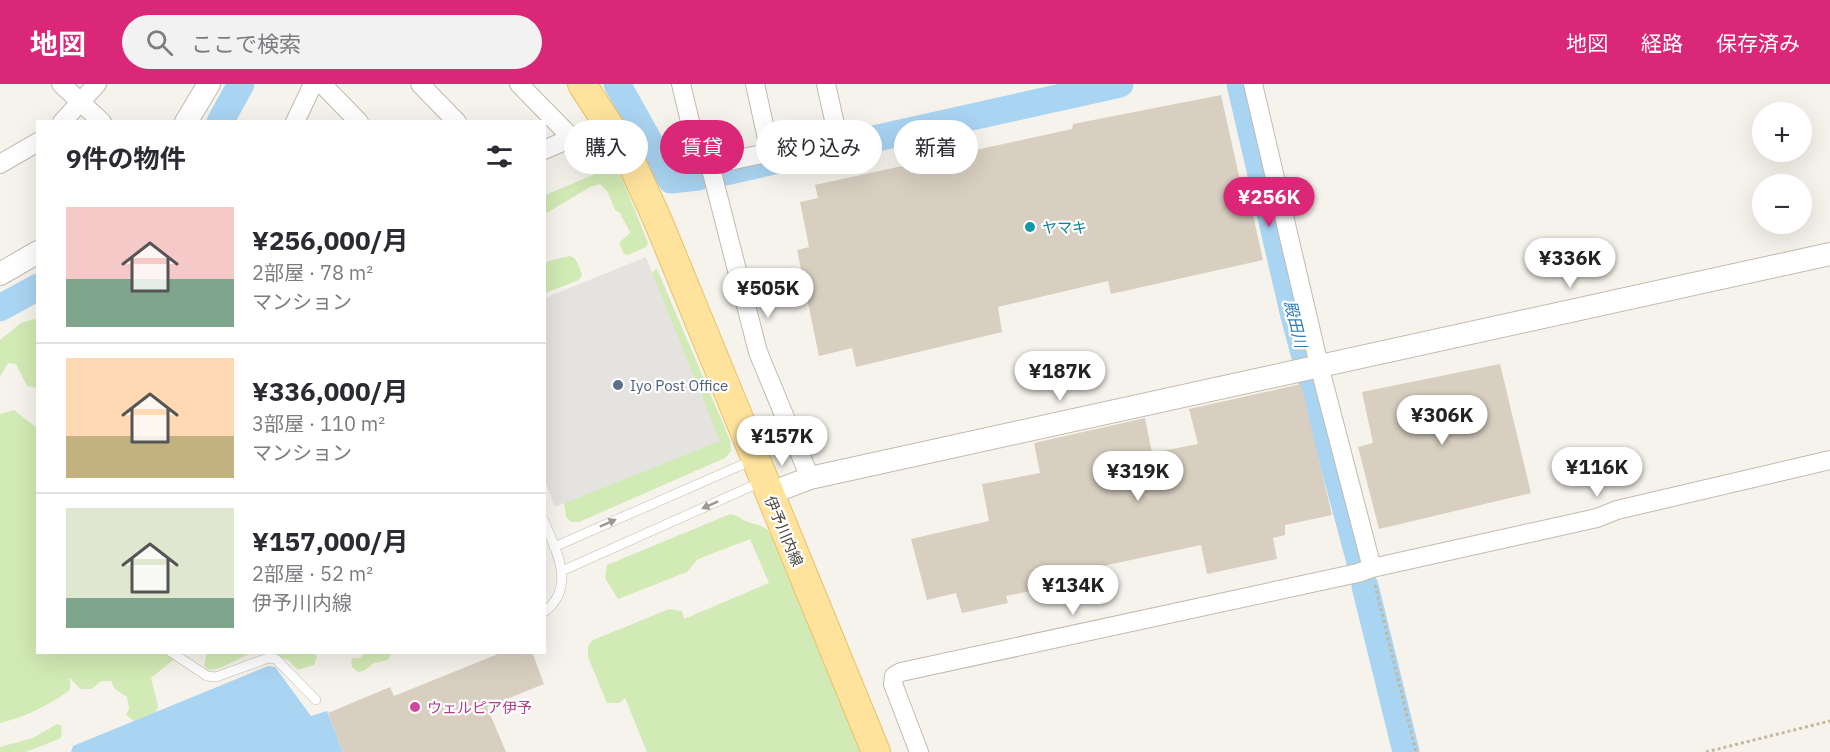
<!DOCTYPE html>
<html lang="ja">
<meta charset="utf-8">
<style>
:root{--surface:#fff;--page:#f2f2f3;--text:#2b2b33;--muted:#7c7c81;--line:#e1e1e2;--accent:#db2777}
body{margin:0;font-family:"IBM Plex Sans","Noto Sans JP",sans-serif;background:var(--page);color:var(--text);height:100vh;display:flex;flex-direction:column;font-size:22px;white-space:nowrap}
*{box-sizing:border-box;margin:0}
p{font-size:20px;color:var(--muted)}
.icon{flex:none;width:33px;height:33px;fill:none;stroke:currentColor;stroke-width:2;stroke-linecap:round;stroke-linejoin:round}
.map{position:relative;flex:1;overflow:hidden}
.side{position:absolute;left:36px;top:36px;width:510px;height:534px;display:flex;flex-direction:column;background:var(--surface);border-radius:0px;box-shadow:0 6px 24px #0002}
.side>*{flex:none}
.hud{position:absolute;left:564px;top:36px;width:570px;height:54px;display:flex;gap:12px}
.tools{position:absolute;left:1752px;top:18px;display:grid;gap:12px}
.tools a{display:grid;place-items:center;width:60px;height:60px;border-radius:50%;background:var(--surface);box-shadow:0 6px 24px #0002;font-size:30px}
.price{position:absolute;translate:-50% -51px;padding:0 14px;border-radius:21px;background:#fff;color:#222;font-size:20px;line-height:39px;filter:drop-shadow(0 2px 3px #0008)}
.price::after{content:'';position:absolute;left:50%;top:36px;width:18px;height:14px;margin-left:-9px;background:inherit;clip-path:polygon(0 0,100% 0,50% 100%)}
.price.on{background:var(--accent);color:#fff}
ul{padding:0;list-style:none}
li{display:flex;align-items:center;gap:18px;height:150px;padding:0 30px}
li+li{border-top:2px solid var(--line)}
li span{display:grid;place-items:center;flex:none;width:168px;height:120px;border-radius:0px;color:#555}
li>.icon{margin-inline-start:auto}
span .icon{width:72px;height:72px;fill:#fffc;stroke-width:1}
li b{font-size:26px}
h2{display:flex;justify-content:space-between;align-items:center;height:72px;padding:0 30px;font-size:26px}
.pill{padding:0 21px;border-radius:27px;background:var(--surface);box-shadow:0 6px 24px #0002;font-size:21px;line-height:54px}
.pill.on{background:var(--accent);color:#fff}
header{display:flex;align-items:center;gap:36px;box-sizing:border-box;height:84px;padding:0 30px;background:var(--accent);color:#fff}
header strong{font-size:28px}
nav{display:flex;gap:33px;margin-inline-start:auto;font-size:21px}
.search{width:420px;height:54px;background:var(--page);display:flex;align-items:center;gap:15px;box-sizing:border-box;padding:0 21px;border-radius:33px;color:var(--muted);font-size:22px}
.map>svg:first-child{display:block}
.green{fill:#d2eab5}
.parking{fill:#e5e3e0}
.water{fill:#a9d4f2}
.lines{fill:none;stroke-linecap:round;stroke-linejoin:round}
.river{stroke:#a9d4f2;stroke-width:27}
.building{fill:#d8cfc1}
.service-casing{stroke:#c2bbae;stroke-width:10}
.minor-casing{stroke:#c2bbae;stroke-width:20}
.tertiary-casing{stroke:#c2bbae;stroke-width:24}
.primary-casing{stroke:#e6c16a;stroke-width:30}
.path{stroke:#c4b79f;stroke-width:3;stroke-dasharray:3 3;stroke-linecap:butt}
.service{stroke:#fff;stroke-width:9}
.minor{stroke:#fff;stroke-width:18}
.tertiary{stroke:#fff;stroke-width:22}
.primary{stroke:#ffe39c;stroke-width:28}
.oneway{fill:#9c9892}
.culture-dot{fill:#0f9aa8;stroke:#fff;stroke-width:2}
.service-dot{fill:#5c6f8a;stroke:#fff;stroke-width:2}
.hotel-dot{fill:#d1479c;stroke:#fff;stroke-width:2}
.labels{text-anchor:middle;dominant-baseline:central;stroke-width:4.5;stroke-linejoin:round;paint-order:stroke}
.culture-label{font-size:15px;fill:#0d838f;stroke:#fff;text-anchor:start}
.service-label{font-size:15px;fill:#4e5e75;stroke:#fff;text-anchor:start}
.street-label{font-size:15px;fill:#4b4439;stroke:#fff}
.hotel-label{font-size:15px;fill:#b23c85;stroke:#fff;text-anchor:start}
.water-label{font-size:16px;font-style:italic;fill:#2e7ab2;stroke:#fff}
</style>
<header>
<strong>地図</strong>
<div class="search"><svg class="icon" aria-label="search" viewBox="0 0 24 24"><circle cx="10" cy="10" r="6"/><path d="M15 15l6 6"/></svg>ここで検索</div>
<nav><a>地図</a><a>経路</a><a>保存済み</a></nav>
</header>
<div class="map">
<svg width="1830" height="668" viewBox="0 0 1830 668">
<rect width="100%" height="100%" fill="#f6f3ec"/>
<path class="green" d="M615,87l6,5 27,67 -2,4 -18,8 -4,-1 -5,-11 11,-10c-2,-6 -7,-13 -10,-20l-5,-3 -8,-19 -7,-7 -10,3 -45,27v-19l55,-23z
M570,172c8,3 9,11 12,19l-3,5 -34,13v-31z
M657,185l73,171 1,11 -6,7 -146,64h-8l-5,-5 -2,-13 90,-234z
M34,235l4,1 -1,68 -10,-2 -11,-22 -8,-1 -8,14v-37l21,-17z
M14,326l23,18 1,224 144,1 -31,25 7,28 -2,6 -22,9 -8,-6 3,-7 -2,-11 -12,-8 -4,-8h-10l-9,8h-12l-10,-11v12c-21,15 -45,27 -70,33v-309z
M730,430c9,1 10,5 18,8 10,4 17,2 24,14l90,216h-215l-22,-54 -6,5h-12l-19,-46v-11l5,-6 76,-31 13,2 2,8 85,-36 -19,-44 -52,20 -11,13 -69,27 -13,-21 2,-13z
M207,568h48v1c-17,3 -30,17 -47,17l-4,-4z
M265,569h49l3,4 -3,8 -16,5 -10,-10z
M365,569l26,-1v2l-3,6 -14,3 -10,8 -6,1 -6,-5 -1,-7 2,-2h7z
M57,640l5,2 -1,12 -35,14h-26v-5l33,-9z"/>
<path class="parking" d="M646,173l74,184 -165,66 -10,-26v-183z"/>
<path class="water" d="M268,582l7,1 36,49 16,-5 16,41h-272l2,-6z"/>
<g class="lines">
<path class="river" d="M617,0l54,96 27,-3
M1240,0l54,232 66,246
M220,38l21,-38
M725,88l395,-88
M0,224l38,-21
M1365,502l41,166"/>
</g>
<path class="building" d="M1221,11l25,112 5,-1 12,54 -152,34 -3,-13 -110,26 4,25 -146,35 -4,-19 -33,8 -22,-106 12,-3 -9,-45 18,-4 -3,-13 257,-56 1,-5z
M1500,280l31,129 -152,36 -21,-82 15,-4 -11,-51z
M1301,300l31,131 -47,10v10l-12,3 4,21 -70,15 -6,-29 -145,31 2,9 -52,11 2,7 -46,10 -6,-20 -29,7 -16,-61 78,-18 -7,-37 58,-11 -6,-30 111,-25 7,35 46,-9 -9,-35z
M503,568h29l12,32 -57,23 19,45h-163l-15,-39 62,-26 4,9z"/>
<g class="lines">
<g class="service-casing">
<path id="service" d="M544,437c12,30 33,66 0,91
M554,463l199,-87
M564,486l197,-88
M171,568l36,24 9,1 52,-19 8,1 40,41"/>
</g>
<g class="minor-casing">
<path id="minor" d="M61,0l41,38
M322,0l37,38
M420,0l37,38
M519,0l53,54
M681,0l17,71 7,10h5l128,-27 -12,-54
M755,0l15,68
M1253,0l66,281 53,203
M62,38l35,-38
M295,38l18,-38
M544,66l64,-28
M0,80l38,-22
M710,81l48,187 52,126
M919,668l-26,-68 1,-8 7,-4 457,-99 14,-5 225,-50 20,-8 213,-50"/>
</g>
<g class="tertiary-casing">
<path id="tertiary" d="M186,38l23,-38
M0,190l38,-22
M768,410l42,-16 1020,-224"/>
</g>
<g class="primary-casing">
<path id="primary" d="M582,0l46,71 30,66 218,531"/>
</g>
<path class="path" d="M1375,501l41,167
M1706,668l124,-31"/>
<use href="#service" class="service"/>
<use href="#minor" class="minor"/>
<use href="#tertiary" class="tertiary"/>
<use href="#primary" class="primary"/>
</g>
<defs><path id="oneway-solid" d="M-6-.8H1V-3.2L6.5 0L1 3.2V.8H-6Z" transform="scale(1.5)"/></defs>
<g class="oneway">
<use href="#oneway-solid" transform="translate(710 421) rotate(156)"/>
<use href="#oneway-solid" transform="translate(608 439) rotate(-24)"/>
</g>
<circle class="culture-dot" cx="1030" cy="143" r="6"/>
<circle class="service-dot" cx="618" cy="301" r="6"/>
<circle class="hotel-dot" cx="415" cy="623" r="6"/>
<g class="labels">
<g class="culture-label">
<text x="1042" y="143">ヤマキ</text>
</g>
<g class="service-label">
<text x="630" y="301">Iyo Post Office</text>
</g>
<g class="street-label">
<text transform="translate(784 447) rotate(67)">伊予川内線</text>
</g>
<g class="hotel-label">
<text x="427" y="623">ウェルピア伊予</text>
</g>
<g class="water-label">
<text transform="translate(1296 240) rotate(76)">殿田川</text>
</g>
</g>
</svg>
<div class="tools">
<a>+</a>
<a>−</a>
</div>
<b class="price on" style="left:1269px;top:144px">¥256K</b>
<b class="price" style="left:1570px;top:205px">¥336K</b>
<b class="price" style="left:768px;top:235px">¥505K</b>
<b class="price" style="left:1060px;top:318px">¥187K</b>
<b class="price" style="left:1442px;top:362px">¥306K</b>
<b class="price" style="left:782px;top:383px">¥157K</b>
<b class="price" style="left:1597px;top:414px">¥116K</b>
<b class="price" style="left:1138px;top:418px">¥319K</b>
<b class="price" style="left:1073px;top:532px">¥134K</b>
<div class="hud">
<a class="pill">購入</a>
<a class="pill on">賃貸</a>
<a class="pill">絞り込み</a>
<a class="pill">新着</a>
</div>
<section class="side">
<h2>9件の物件<svg class="icon" aria-label="filters" viewBox="0 0 24 24"><path d="M4 7h16M4 17h16"/><circle cx="9" cy="7" r="2"/><circle cx="15" cy="17" r="2"/></svg></h2>
<ul>
<li><span style="background:linear-gradient(#f6c9c9 60%,#7fa58c 0)"><svg class="icon" aria-label="home" viewBox="0 0 24 24"><path d="M3 11l9-7 9 7M6 9v11h12V9"/></svg></span><div><b>¥256,000/月</b><p>2部屋 · 78 m²</p><p>マンション</p></div></li>
<li><span style="background:linear-gradient(#ffd9b3 65%,#c2b280 0)"><svg class="icon" aria-label="home" viewBox="0 0 24 24"><path d="M3 11l9-7 9 7M6 9v11h12V9"/></svg></span><div><b>¥336,000/月</b><p>3部屋 · 110 m²</p><p>マンション</p></div></li>
<li><span style="background:linear-gradient(#dfe7d0 75%,#7fa58c 0)"><svg class="icon" aria-label="home" viewBox="0 0 24 24"><path d="M3 11l9-7 9 7M6 9v11h12V9"/></svg></span><div><b>¥157,000/月</b><p>2部屋 · 52 m²</p><p>伊予川内線</p></div></li>
</ul>
</section>
</div>
